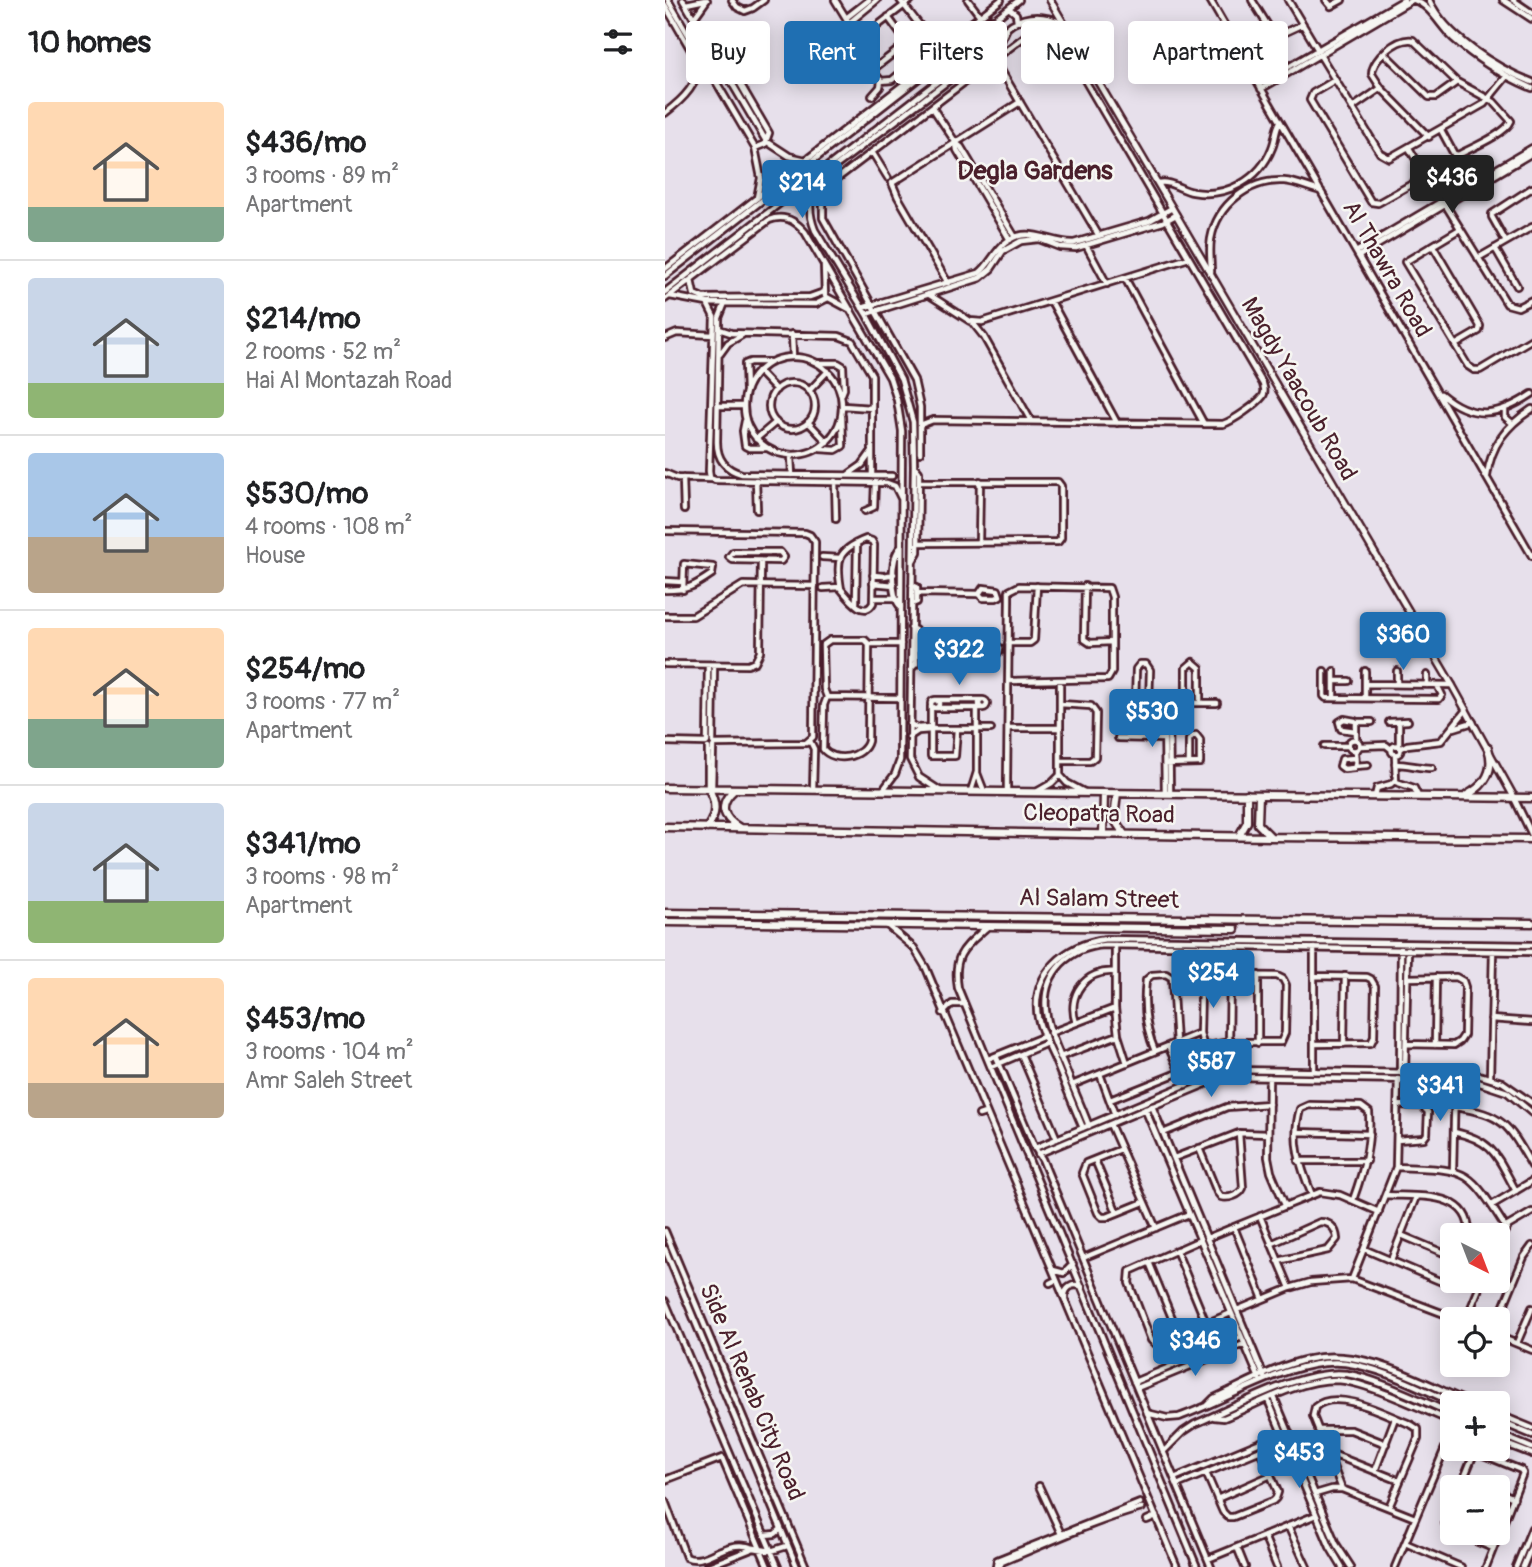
<!DOCTYPE html>
<meta charset="utf-8">
<style>
:root{--surface:#fff;--page:#f2f2f2;--text:#202124;--muted:#757577;--line:#e0e0e0;--accent:#1f6fb2}
body{margin:0;font-family:Pangolin,sans-serif;background:var(--page);color:var(--text);height:100vh;display:flex;flex-direction:column;font-size:26px;white-space:nowrap}
*{box-sizing:border-box;margin:0}
p{font-size:23px;color:var(--muted)}
.icon{flex:none;width:38px;height:38px;fill:none;stroke:currentColor;stroke-width:2;stroke-linecap:round;stroke-linejoin:round}
.map{position:relative;flex:1;overflow:hidden}
.drawer{display:flex;flex-direction:column;background:var(--surface);width:665px}
.drawer>*{flex:none}
.hud{position:absolute;left:21px;top:21px;width:665px;height:63px;display:flex;gap:14px}
.needle{width:46px;rotate:138deg}
.buttons{position:absolute;left:775px;top:1223px;display:grid;gap:14px}
.buttons a{display:grid;place-items:center;width:70px;height:70px;border-radius:7px;background:var(--surface);box-shadow:0 4px 18px #0003;font-size:35px}
.price{position:absolute;translate:-50% -60px;padding:0 16px;border-radius:7px;background:var(--accent);color:#fff;font-size:23px;line-height:46px;filter:drop-shadow(0 2px 4px #0008)}
.price::after{content:'';position:absolute;left:50%;top:42px;width:21px;height:16px;margin-left:-10px;background:inherit;clip-path:polygon(0 0,100% 0,50% 100%)}
.price.current{background:#222;color:#fff}
ul{padding:0;list-style:none}
li{display:flex;align-items:center;gap:21px;height:175px;padding:0 28px}
li+li{border-top:2px solid var(--line)}
li span{display:grid;place-items:center;flex:none;width:196px;height:140px;border-radius:7px;color:#555}
li>.icon{margin-inline-start:auto}
span .icon{width:84px;height:84px;fill:#fffc;stroke-width:1}
li b{font-size:30px}
h2{display:flex;justify-content:space-between;align-items:center;height:84px;padding:0 28px;font-size:30px}
.pill{padding:0 24px;border-radius:7px;background:var(--surface);box-shadow:0 4px 18px #0003;font-size:24px;line-height:63px}
.pill.current{background:var(--accent);color:#fff}
main{display:flex;flex:1;min-height:0}
.map>svg:first-child{display:block}
.lines{fill:none;stroke-linecap:round;stroke-linejoin:round}
.minor-casing{stroke:#4a1f2b;stroke-width:10}
.tertiary-casing{stroke:#4a1f2b;stroke-width:10}
.secondary-casing{stroke:#4a1f2b;stroke-width:11}
.minor{stroke:#f6f6f2;stroke-width:4.5}
.tertiary{stroke:#f6f6f2;stroke-width:5}
.secondary{stroke:#f6f6f2;stroke-width:6}
.labels{text-anchor:middle;dominant-baseline:central;stroke-width:5;stroke-linejoin:round;paint-order:stroke}
.street-label{font-size:24px;fill:#4a1f2b;stroke:#f6f6f2}
.neighbourhood-label{font-size:26px;font-weight:bold;fill:#4a1f2b;stroke:#f6f6f2}
</style>
<main>
<section class="drawer">
<h2>10 homes<svg class="icon" aria-label="filters" viewBox="0 0 24 24"><path d="M4 7h16M4 17h16"/><circle cx="9" cy="7" r="2"/><circle cx="15" cy="17" r="2"/></svg></h2>
<ul>
<li><span style="background:linear-gradient(#ffd9b3 75%,#7fa58c 0)"><svg class="icon" aria-label="home" viewBox="0 0 24 24"><path d="M3 11l9-7 9 7M6 9v11h12V9"/></svg></span><div><b>$436/mo</b><p>3 rooms · 89 m²</p><p>Apartment</p></div></li>
<li><span style="background:linear-gradient(#c9d6e8 75%,#8fb573 0)"><svg class="icon" aria-label="home" viewBox="0 0 24 24"><path d="M3 11l9-7 9 7M6 9v11h12V9"/></svg></span><div><b>$214/mo</b><p>2 rooms · 52 m²</p><p>Hai Al Montazah Road</p></div></li>
<li><span style="background:linear-gradient(#a9c7e8 60%,#b9a48a 0)"><svg class="icon" aria-label="home" viewBox="0 0 24 24"><path d="M3 11l9-7 9 7M6 9v11h12V9"/></svg></span><div><b>$530/mo</b><p>4 rooms · 108 m²</p><p>House</p></div></li>
<li><span style="background:linear-gradient(#ffd9b3 65%,#7fa58c 0)"><svg class="icon" aria-label="home" viewBox="0 0 24 24"><path d="M3 11l9-7 9 7M6 9v11h12V9"/></svg></span><div><b>$254/mo</b><p>3 rooms · 77 m²</p><p>Apartment</p></div></li>
<li><span style="background:linear-gradient(#c9d6e8 70%,#8fb573 0)"><svg class="icon" aria-label="home" viewBox="0 0 24 24"><path d="M3 11l9-7 9 7M6 9v11h12V9"/></svg></span><div><b>$341/mo</b><p>3 rooms · 98 m²</p><p>Apartment</p></div></li>
<li><span style="background:linear-gradient(#ffd9b3 75%,#b9a48a 0)"><svg class="icon" aria-label="home" viewBox="0 0 24 24"><path d="M3 11l9-7 9 7M6 9v11h12V9"/></svg></span><div><b>$453/mo</b><p>3 rooms · 104 m²</p><p>Amr Saleh Street</p></div></li>
</ul>
</section>
<div class="map">
<svg width="867" height="1567" viewBox="0 0 867 1567">
<rect width="100%" height="100%" fill="#e7e0eb"/>
<filter id="ink" filterUnits="userSpaceOnUse"><feTurbulence type="fractalNoise" baseFrequency=".0143" numOctaves="2"/><feDisplacementMap in="SourceGraphic" scale="14" xChannelSelector="R" yChannelSelector="G"/><feConvolveMatrix kernelMatrix="1 2 1 2 8 2 1 2 1" color-interpolation-filters="sRGB"/></filter>
<g filter="url(#ink)">
<g class="lines">
<g class="minor-casing">
<path id="minor" d="M3,0l87,148 6,30 -4,20
M18,0l83,141 23,15 17,4
M67,0l5,7 8,4 8,-3 11,-8
M170,0l41,67
M235,0l42,54
M303,0l12,16
M545,0l322,556
M587,0l23,37 28,-13
M623,0l30,50
M661,0l5,6 11,-6
M749,0c17,6 26,26 39,38 24,22 49,37 79,50
M764,0c16,36 67,68 103,82
M838,0l29,19
M848,0l19,13
M21,4l19,-4
M0,5l26,45 9,5
M345,9l6,5 1,7
M223,17l19,26
M29,18l13,-18
M181,18l23,-18
M31,21l10,4 63,108 -4,11 -10,4
M184,23l28,-23
M301,27l35,-27
M263,38l-21,5 -31,24 -2,5 7,9 11,-1 42,-35
M194,40l52,-40
M252,40l9,13
M720,54l44,43h7l21,-15
M655,55l60,98 9,5 95,-54 22,-27
M330,60l104,176
M670,80l-22,13 -3,7 61,102 7,1 48,-27
M594,84l145,-84
M596,89l151,-89
M207,96l8,-9 1,-6
M267,107l24,36 5,4 54,90
M687,108l29,-20
M0,113c20,-15 33,-29 37,-55
M764,137l-48,-49 -9,-14c0,-15 25,-37 41,-34l44,42 37,20 17,19c-5,13 -40,27 -53,34l-4,-1 -13,-24
M291,144l1,6 53,90
M744,148l32,53
M207,152l16,26
M493,183c12,-3 23,7 35,9 34,6 67,-13 79,-44 4,-9 3,-18 8,-26
M780,204l62,100 11,3 14,-7
M795,229l-55,33 63,104 6,4h6l52,-31
M841,242l-14,-25v-3l40,-26
M421,245l21,39
M768,246l47,80 -1,5 -24,14
M830,248l22,38
M691,252l176,-104
M694,256l173,-103
M813,258l54,-31
M159,265l1,31 26,14
M0,269l292,-226 31,-23 10,-2
M546,272c0,-11 -2,-22 0,-33 6,-34 38,-60 73,-58 13,1 24,7 37,10
M0,276l354,-276
M460,278l79,146
M26,280l3,14 9,4 107,-1 14,-5
M283,283l-50,-86 -6,-14 128,-81
M0,292l347,-268c17,-10 35,-8 51,0
M263,294l42,27 12,1 207,-64
M5,296l37,7 109,1 12,-6
M0,299l104,-79c15,-6 26,0 36,12l85,146 7,22 5,31 -2,329 -5,14 -12,16
M386,301l66,122
M42,303l7,14 -5,154 1,7 5,2 172,3 8,3 6,12
M60,303l-6,15 -2,124c0,17 9,28 25,32l150,2
M197,308l117,-35c11,-8 15,-21 26,-30 23,-19 45,1 69,0l75,-22 23,-13
M201,314l114,-36 11,-9 12,-18 18,-10 18,-2 21,8 16,1 87,-26 13,-7
M308,323l11,14 47,84
M54,329l12,4 108,3 13,5 20,34v101
M127,334l1,23
M0,338l12,-5 36,2
M55,354l8,-11 14,-8
M79 406a49 49 0 1 1 98 0a49 49 0 1 1-98 0Z
M154,363h19l5,3 1,23 -2,5
M93,371l18,19
M104 406a23 23 0 1 1 46 0a23 23 0 1 1-46 0Z
M81,390l-1,-26 5,-2h19
M144,391l19,-20
M776,394c32,27 58,22 91,0
M53,406h25
M178,406l29,2
M840,410v7l7,6
M80,421l-2,10 2,15 4,2h17
M143,422l19,20
M91,439l20,-17
M155,449l16,1 7,-4 -1,-30
M255,453v-46l-6,-27 -91,-162v-20l11,-17 194,-147c23,-13 34,8 45,26l190,324c1,5 3,7 0,12 -6,8 -30,25 -40,28l-290,-4 -13,5
M126,456l1,19
M0,473l12,5 35,1
M184,474l13,-9 10,-14
M822,476c4,-31 19,-50 45,-67
M18,478l1,32
M91,480l1,30
M170,481l1,38
M200,511l9,-4 1,-25
M0,531l140,2 5,2 5,7 -2,195 -7,6 -92,1
M201,539l6,2 2,4 -1,58c-9,16 -24,-5 -32,-14 -5,-29 -4,-39 25,-50z
M314,542l1,-61
M253,543l140,-1 3,-4v-52l-3,-4h-139
M68,552h47l4,5 -3,4 -48,-1 -4,-3z
M157,557l18,1
M248,561l5,-9 1,-80 -5,-6
M208,575l11,1 10,-2
M0,581l18,1
M208,583l21,2
M420,586l-1,53 6,4 22,-1
M158,588l17,-1
M318,588l15,2 2,6 -4,2h-13l-4,-4z
M0,590c23,0 28,-3 47,-16l1,-7 -29,-3 -1,26
M254,593l60,1
M208,598h21
M191,603l1,-60
M247,604l5,-2v-15l-5,-2
M236,607c-11,-10 -11,-50 0,-60
M0,616h28l50,-31 72,1
M165,640h35l4,4 -1,97c-4,17 -34,22 -45,8l1,-44 3,-8 -3,-8 -1,-44z
M343,643h22l4,-3 3,-54
M204,644h32
M319,645h12l4,3 -1,4 -3,2 -13,-1 -2,-5z
M251,648l65,2
M0,664l83,1 7,-3 5,-10 1,-91
M246,669l5,-5 -1,-34 -4,-2
M659,671v25l2,2 113,1 3,-4 -5,-10
M669,671v27
M700,671v27
M732,671v13
M762,675v10
M395,680v95l7,8 17,9
M669,681h15
M700,684l87,1
M162,697l73,1
M270,700h48
M266 704a4 4 0 1 1 8 0a4 4 0 1 1-8 0Z
M314 704a4 4 0 1 1 8 0a4 4 0 1 1-8 0Z
M521,703v-35l7,-6 7,6v35
M484,704l1,-34 -4,-6h-6l-4,5 -1,35c9,0 18,-1 26,4
M496 711a6 6 0 1 1 12 0a6 6 0 1 1-12 0Z
M266,706v50h24l2,-27
M270,708h48
M507,708l11,-5h34
M499,716l1,77
M504,716l1,77
M691,722h16
M724,722l19,-1
M245,724l8,4 13,-1
M343,728h52
M789,728l19,-6
M266,729h60
M244,737l9,-6 13,-1
M453,738l46,1
M683.5 745a5.5 5.5 0 1 1 11 0a5.5 5.5 0 1 1-11 0Z
M691,740v-18l-1,-1 -11,-2 -5,3 2,7 15,2
M145,741l4,8 -1,41
M0,742l41,1
M42,742l1,-77
M48,742l1,-77
M726.5 750a4.5 4.5 0 1 1 9 0a4.5 4.5 0 1 1-9 0Z
M659,746h25
M695,746l26,-1 5,4
M734,746v-24
M735,749l7,-4 34,-4 25,-31
M730,755l1,27 18,6 4,8
M690,758l-13,1 -2,7 4,3 10,-1c3,-4 1,-12 1,-17
M395,761h30l5,-4 1,-44 -5,-7 -31,-2
M500,764l35,-1v-23l-4,-5 -4,1 -3,4v23
M730,764c14,0 23,4 37,4
M690,766l13,-1
M312,773l7,18
M43,788v-40
M47,788l1,-41
M274,790l-20,-13 -9,-18 4,-293 -1,-44 -12,-43 -35,-65 -51,-84c-8,-20 -7,-39 9,-55l177,-134 6,-13
M306,791l6,-19v-64
M342,791v-12l2,-179v-9l10,-5 90,2 3,9v75l-4,7 -100,2
M373,791l14,-8 8,-8
M710,796l2,-8 14,-4 4,-4
M849,798l18,37
M223,926l26,22 12,20 251,599
M323,926c-21,20 -36,26 -30,62l239,579
M450,945v63l3,27 9,28
M537,948l-2,85 11,41
M649,948v123
M537,975l75,1 6,3 3,6 -1,48 -4,9h-52l-26,5
M278,1013l9,-9h12
M826,1019l41,3
M411,1023c-10,-28 10,-54 39,-51
M385,1033l65,-25
M564,1042l1,-67
M593,1043v-68
M649,1044l57,-1 3,-6 1,-51 -4,-7 -4,-2 -53,-1
M679,1044l1,-68
M741,1044l48,1 6,-4 4,-6 1,-48 -2,-6 -7,-4 -49,1
M770,1045l1,-68
M503,1046l18,39
M490,1051c-10,-23 -12,-45 -9,-71l6,-5 14,-1 6,4 4,65
M356,1054l36,85
M331,1056l39,92 7,11 169,408
M395,1057l58,-22
M323,1059l57,-23
M326,1067l56,-24
M735,1072l1,-123
M740,1072l3,-123
M435,1074l15,41
M604,1077l-1,80 3,15 14,33
M825,1077l3,-126
M407,1085l128,-52
M445,1100l70,-28
M487,1106l112,270
M790,1107c49,8 53,17 77,59
M480,1109l114,269
M314,1115l6,-2
M445,1124l46,104
M424,1126c-8,-21 -17,-41 -25,-61 -14,-33 -32,-70 -3,-101 12,-12 27,-18 44,-19l427,7
M418,1128c-10,-23 -19,-46 -29,-70 -6,-13 -13,-26 -16,-40 -8,-44 28,-74 68,-79l426,6
M632,1132l73,2
M789,1132c41,9 43,25 62,59
M498,1133l64,-26 42,-3
M732,1140l27,-2 3,-4 1,-22 -6,-6 -24,-1
M370,1148l176,-74 19,-4 245,4 27,8 30,21
M534,1148l18,44 4,5c8,2 19,-2 22,-9l-4,-55
M456,1149l-35,14 -4,10 16,40 4,4h5l37,-15
M373,1154l175,-73 18,-4 243,4 33,11 25,21
M509,1158l65,-25 29,1
M430,1160l22,53
M633,1161h69
M731,1167c72,3 71,-1 110,61
M788,1170l2,-90
M647,1195c-12,-29 -21,-55 -12,-86l9,-4 52,1 8,6c2,34 -5,57 -16,88
M721,1195c31,2 86,-5 83,41
M827,1205l40,-24
M595,1216l30,72
M569,1227l29,72
M0,1231l141,336
M736,1235l52,22
M542,1238l113,-46 20,3 39,17
M535,1240l-70,31 -1,12 22,57 3,3h6l71,-30
M833,1242l10,-16 24,-14
M606,1244l49,-22c10,0 16,6 17,17l-9,11 -50,11
M0,1249l132,318
M699,1249l80,34 9,-6
M511,1250l30,73
M418,1258l106,-44
M726,1260l25,-63
M484,1262l30,73
M388,1270l11,3 9,-9
M687,1279l44,-112 2,-88
M385,1283l6,-3
M400,1298c-1,-10 8,-16 17,-11
M0,1301l113,266
M572,1310l53,-22 21,-6 41,-3 108,41
M801,1320l16,-39
M833,1320l26,-63 8,-11
M833,1336l34,14
M852,1343l15,-35
M469,1382l107,-45
M472,1388l107,-44
M609,1397l62,147 15,23
M603,1400l62,147 12,20
M541,1406l8,-8c31,-14 62,-32 95,-39 53,-13 116,25 164,45
M482,1413l20,5 12,-1c49,-17 115,-60 166,-54 38,5 76,26 111,41
M833,1414l34,14
M549,1417l10,1c34,-14 74,-38 112,-38 29,1 87,30 117,42
M833,1421l34,14
M653,1430h33l35,14
M833,1434l34,14
M833,1441l34,13
M804,1449l52,21 2,3 -37,94
M498,1452l20,-20 12,-8c41,-17 108,-56 152,-50 29,4 77,28 106,40
M662,1452l73,29
M710,1471l20,-53
M541,1473l17,39 5,5h5l40,-16 3,-3 2,-6 -18,-42
M799,1477l26,11
M509,1478l108,-45
M0,1480l57,-22 46,109
M512,1485l108,-45
M374,1486l23,50
M795,1488l15,-37
M677,1489l-29,-73 2,-9c22,-20 74,9 97,18l6,4v10l-29,68
M833,1491l16,7
M650,1494l17,-5h10l73,29
M552,1499l54,-24
M0,1501l21,56c21,10 37,-20 68,-9
M788,1504l-8,19 2,6 6,3
M482,1520l9,-4
M623,1526l19,41
M791,1533l37,15
M100,1535l10,-1 6,-5
M599,1536l13,31
M740,1543l56,24
M572,1547l8,20
M543,1559l108,-44
M41,1567l48,-19 17,3 16,-5
M331,1567l1,-7 143,-57
M334,1567l3,-5c46,-19 92,-41 140,-54
M730,1567l58,-138
M851,1567l16,-39
M858,1567l9,-22"/>
</g>
<g class="tertiary-casing">
<path id="tertiary" d="M385,0l402,685 62,112"/>
</g>
<g class="secondary-casing">
<path id="secondary" d="M0,788l867,10
M69,790c-16,14 -12,28 6,38
M452,793l-3,26 10,15
M594,795l-1,29 12,12
M802,795c19,-10 28,-26 21,-47
M0,827l606,10 261,2
M42,828c10,-13 10,-26 1,-40
M438,833l1,-40
M574,836l8,-14v-28
M0,913l867,10
M0,922l570,7"/>
</g>
<use href="#minor" class="minor"/>
<use href="#tertiary" class="tertiary"/>
<use href="#secondary" class="secondary"/>
</g>
</g>
<g class="labels">
<g class="street-label">
<text transform="translate(722 269) rotate(60)">Al Thawra Road</text>
<text transform="translate(634 389) rotate(60)">Magdy Yaacoub Road</text>
<text transform="translate(434 814) rotate(1)">Cleopatra Road</text>
<text transform="translate(434 899) rotate(1)">Al Salam Street</text>
<text transform="translate(87 1392) rotate(67)">Side Al Rehab City Road</text>
</g>
<g class="neighbourhood-label">
<text x="370" y="171">Degla Gardens</text>
</g>
</g>
</svg>
<div class="buttons">
<a><svg class="needle" viewBox="-14 -14 28 28"><path d="M0-13l5 13h-10z" fill="#e53935"/><path d="M0 13l5-13h-10z" fill="#757577"/></svg></a>
<a><svg class="icon" aria-label="locate" viewBox="0 0 24 24"><circle cx="12" cy="12" r="6"/><path d="M12 2v4M12 18v4M2 12h4M18 12h4"/></svg></a>
<a>+</a>
<a>−</a>
</div>
<b class="price current" style="left:787px;top:215px">$436</b>
<b class="price" style="left:137px;top:220px">$214</b>
<b class="price" style="left:738px;top:672px">$360</b>
<b class="price" style="left:294px;top:687px">$322</b>
<b class="price" style="left:487px;top:749px">$530</b>
<b class="price" style="left:548px;top:1010px">$254</b>
<b class="price" style="left:546px;top:1099px">$587</b>
<b class="price" style="left:775px;top:1123px">$341</b>
<b class="price" style="left:530px;top:1378px">$346</b>
<b class="price" style="left:634px;top:1490px">$453</b>
<div class="hud">
<a class="pill">Buy</a>
<a class="pill current">Rent</a>
<a class="pill">Filters</a>
<a class="pill">New</a>
<a class="pill">Apartment</a>
</div>
</div>
</main>
